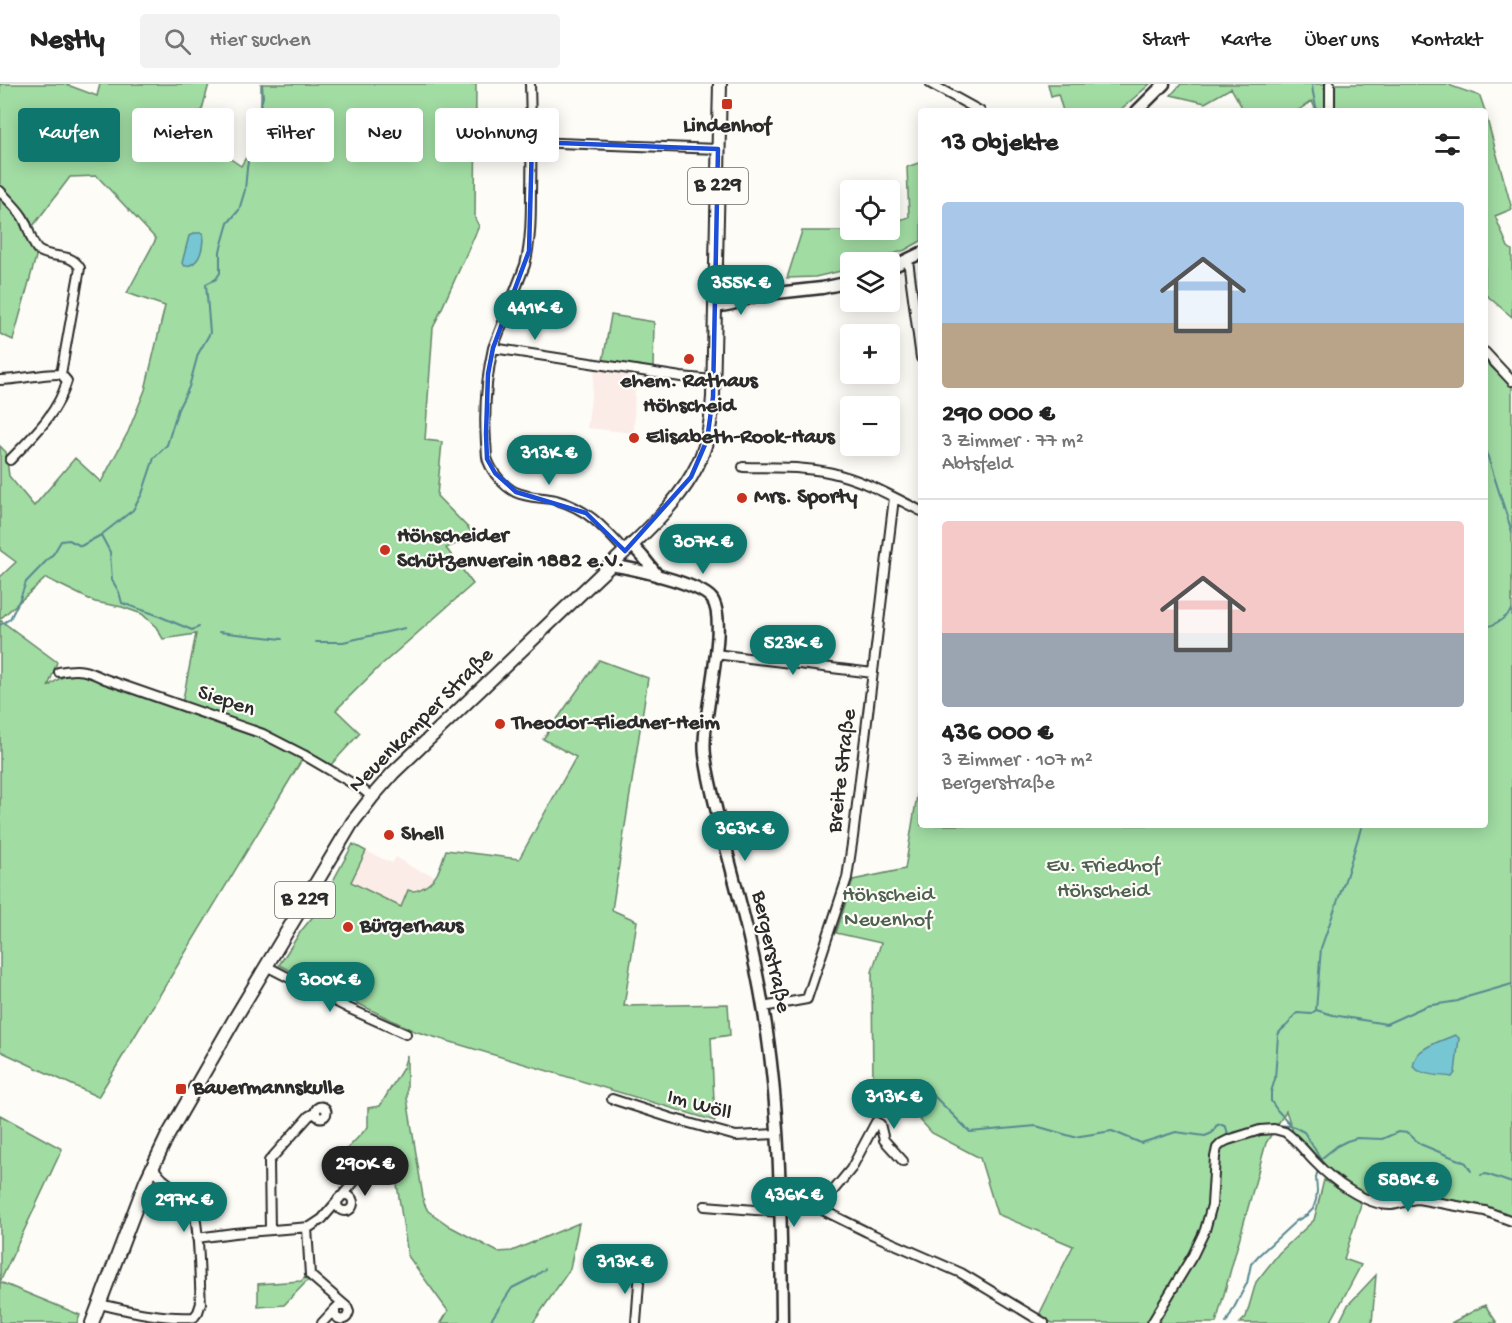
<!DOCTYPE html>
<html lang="de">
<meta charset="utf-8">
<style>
:root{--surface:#fff;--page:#f2f2f2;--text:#222;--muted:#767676;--line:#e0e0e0;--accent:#0f766e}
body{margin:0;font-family:"Gochi Hand",sans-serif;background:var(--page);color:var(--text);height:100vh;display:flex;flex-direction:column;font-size:22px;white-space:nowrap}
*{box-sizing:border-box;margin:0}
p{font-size:20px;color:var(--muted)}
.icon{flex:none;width:33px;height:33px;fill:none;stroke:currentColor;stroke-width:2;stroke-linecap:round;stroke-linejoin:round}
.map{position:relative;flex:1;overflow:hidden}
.panel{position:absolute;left:918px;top:24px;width:570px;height:720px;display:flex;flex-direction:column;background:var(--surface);border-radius:6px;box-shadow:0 3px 15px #0003}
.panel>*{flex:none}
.banner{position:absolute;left:18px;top:24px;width:570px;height:54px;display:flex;gap:12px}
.fabs{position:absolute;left:840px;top:96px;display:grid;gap:12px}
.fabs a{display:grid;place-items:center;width:60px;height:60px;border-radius:6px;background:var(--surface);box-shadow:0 3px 15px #0003;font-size:30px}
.price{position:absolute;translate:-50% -51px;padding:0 14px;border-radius:21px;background:var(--accent);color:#fff;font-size:20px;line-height:39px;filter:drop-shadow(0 2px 3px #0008)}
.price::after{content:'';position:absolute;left:50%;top:36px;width:18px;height:14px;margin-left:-9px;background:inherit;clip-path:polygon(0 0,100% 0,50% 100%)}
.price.selected{background:#222;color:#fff}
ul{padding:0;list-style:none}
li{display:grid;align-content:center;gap:12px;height:318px;padding:0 24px}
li+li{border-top:2px solid var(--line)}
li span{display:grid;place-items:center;height:186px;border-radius:6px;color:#555}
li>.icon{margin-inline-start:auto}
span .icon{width:108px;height:108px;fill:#fffc;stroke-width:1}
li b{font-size:26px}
h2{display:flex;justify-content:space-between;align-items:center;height:72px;padding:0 24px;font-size:26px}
.chip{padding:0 21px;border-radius:6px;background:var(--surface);box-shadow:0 3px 15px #0003;font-size:21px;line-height:54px}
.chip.selected{background:var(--accent);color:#fff}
header{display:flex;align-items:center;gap:36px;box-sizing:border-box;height:84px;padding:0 30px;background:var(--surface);border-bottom:2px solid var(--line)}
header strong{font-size:28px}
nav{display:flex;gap:33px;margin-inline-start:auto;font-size:21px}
.search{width:420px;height:54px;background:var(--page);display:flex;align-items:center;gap:15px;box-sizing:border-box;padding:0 21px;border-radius:6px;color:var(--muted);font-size:22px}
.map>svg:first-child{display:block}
.built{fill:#fcece8}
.green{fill:#a1dca3;stroke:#668467;stroke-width:1.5}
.water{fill:#77c6d3;stroke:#598890;stroke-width:1.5}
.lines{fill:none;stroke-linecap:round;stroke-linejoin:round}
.stream{stroke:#598890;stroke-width:2}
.street-casing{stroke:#2b2b2b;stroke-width:12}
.secondary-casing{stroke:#2b2b2b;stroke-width:15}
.primary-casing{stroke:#2b2b2b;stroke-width:16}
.street{stroke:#fdfcf7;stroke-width:8}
.secondary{stroke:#fdfcf7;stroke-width:10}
.primary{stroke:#fdfcf7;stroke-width:12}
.marked{fill:none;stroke:#1d4ed8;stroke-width:4.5;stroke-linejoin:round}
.poi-dot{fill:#c8321e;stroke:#fdfcf7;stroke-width:2}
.labels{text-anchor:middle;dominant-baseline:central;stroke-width:4.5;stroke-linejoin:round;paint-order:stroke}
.shield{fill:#fdfcf7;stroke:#6a6a68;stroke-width:1.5}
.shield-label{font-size:21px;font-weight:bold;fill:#2b2b2b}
.poi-label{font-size:22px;font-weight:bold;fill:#2b2b2b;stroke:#fdfcf7;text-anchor:start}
.street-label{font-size:22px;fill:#2b2b2b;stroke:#fdfcf7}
.park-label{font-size:22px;fill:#4e604f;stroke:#fdfcf7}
</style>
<header>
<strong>Nestly</strong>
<div class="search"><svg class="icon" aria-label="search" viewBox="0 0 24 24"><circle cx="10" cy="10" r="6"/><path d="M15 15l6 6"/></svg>Hier suchen</div>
<nav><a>Start</a><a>Karte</a><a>Über uns</a><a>Kontakt</a></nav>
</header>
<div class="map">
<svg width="1512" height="1239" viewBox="0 0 1512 1239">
<rect width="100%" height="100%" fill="#fdfcf7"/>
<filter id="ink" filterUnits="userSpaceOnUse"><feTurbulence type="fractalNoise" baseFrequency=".0167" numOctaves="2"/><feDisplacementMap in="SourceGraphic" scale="12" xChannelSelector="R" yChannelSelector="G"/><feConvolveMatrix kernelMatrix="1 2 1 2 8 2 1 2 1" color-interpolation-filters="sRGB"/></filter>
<g filter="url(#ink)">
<path class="built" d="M595,284l40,6 -1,59 -47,-5z
M366,767l26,12 4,-6 19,12 21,7 -16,14 -8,2 -11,15 -51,-25z"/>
<path class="green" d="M0,0h65l32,12 3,-12h109l-14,51 46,31 20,-35v-47h215l-1,134 4,8 -46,102 -8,112 17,2 -5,54 39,40 -30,12 27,36 -94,83 -43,43 24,23 -31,34 -26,-9 -205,339 -98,-46v-431l57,42 -9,25c13,-12 19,-12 37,-12l96,34 15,-75 -33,5 -7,-12 -14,-13 -20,-7 -27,-5 -49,-24 -46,41v-42l16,-15 -16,-12v-104l6,6 3,24 25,30 41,-48 26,24 27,-50 17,-42 20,-84 -38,-13 29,-54 -59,-63 -27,1 -40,53 7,23 -24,87 -13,-6z
M1048,0h102l-31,27h-56l-5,-17 -7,2z
M1181,0h147l-3,3 11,-3h114l1,2 29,10 5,15h-169l-4,-10 -15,10h-53l-13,-23 -26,15 -34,-8z
M1485,28l27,97 -17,7 13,31 4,3v67l-27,-23z
M921,78v79l-16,9 -35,12h-20v7l-35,8 -28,1 15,-47h62l6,-1h20v-7l19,-6 -2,-50z
M611,231l43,7 -1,47 -50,-8z
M1485,277l20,19 7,-7v845l-56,-16 -37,-7 -7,-4 -14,9h-13l-15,-4 -17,-8 -30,-23 -30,-33 -7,-21 -20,32 -50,180h-164l-13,-8 34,-69 -76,-32 -17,-56 -48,-25 -43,-47 -16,1 -1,-115 9,-29 -45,-10 17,-53 52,-11 16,-98v54h564z
M599,576l49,18 -36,232 25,11 -13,85 104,-2 2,31 -19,3 4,83 -301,-90 -135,-66 22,-34 14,-17 38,-70 13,7 -15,31 50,25 7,-17c10,4 24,-7 29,-16 4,-8 6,-16 9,-24l73,9 57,-102 -33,-18z
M407,971v43l17,105 4,8 23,16 47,25 14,-1 67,-28 -9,46 -37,54h-92l7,-12 -40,-55 -12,-78 -16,-20 -12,12 -22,-20 22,-23v-19l12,-2 23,-38z
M0,1031l62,34 -62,133z
M1324,1096l25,15 13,6 -18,58 17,6 -31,58h-90l6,-6 10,-35 23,-29 35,-33z
M308,1191l2,3 -26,27 -26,2v-23l43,-3z
M1376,1191l-4,48h-33l9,-18z
M0,1198l80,33 -3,8h-77z
M1485,1221l12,18h-46z"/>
<path class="water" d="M194,149h8l1,2c0,14 -3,30 -18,31l-3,-3 7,-27z
M1455,951l4,3 -4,35 -3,4c-12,-2 -29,-1 -39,-10 1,-5 2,-10 6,-14 9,-9 25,-13 36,-18z"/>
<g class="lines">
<path class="stream" d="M1312,0l1,9 4,18
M1485,364l27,84
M101,451l9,17 2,28 7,12 3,11 32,11 38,16 7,-3
M0,541l10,-6 10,-20 6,-17 28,-29 7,-12 8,-1 12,6 20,-11 32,-25 9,-16 12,-36 13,-13 11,-36 11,-22 9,-33 12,-21 -4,-49 10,-5 4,-6v-22l8,-28 11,-13 6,-20 2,-22 6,-36 10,-35 -1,-13
M1485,544c11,-4 20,-9 27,-18
M219,548l63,7
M316,558h27l62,-14
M1316,926l17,5 53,9 40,-18 32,-5 9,-4 45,-13
M933,1011l37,37 66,-6 38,11 38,-6 29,12 35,-11 29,4 7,-3 4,-7 4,-2 6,3 2,7 20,-5
M1256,1043l14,-2 22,1
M1322,1074l15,-12 10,-5 10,-3 25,1 16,-7 10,1 12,11 46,19 5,8
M1481,1091l5,-1 26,9
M489,1239l23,-35 22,-11 11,-8
M1226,1239l21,-40 4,-19 8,-9 37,-34 11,-6 6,-6 3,-9 1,-9 -1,-14 5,-18 -17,-27 -12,-6 -15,-16 -6,-9v-9l4,-13 3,-44c2,-6 7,-7 11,-12 3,-4 4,-7 8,-10l14,1 5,-4 5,-62 25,-71 16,-52"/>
<g class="street-casing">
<path id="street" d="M530,0c1,36 2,71 1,107 0,24 0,50 -6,74l-32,83c-7,31 -9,64 -7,95 1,6 0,13 2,18 5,13 16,25 27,31 13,6 27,5 41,8 32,9 47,27 69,51
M931,0l49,27
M1330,27v-27
M532,58l186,7
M0,107c7,8 16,16 22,25 7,10 9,28 16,34 13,10 33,1 42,18l-19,106c-20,-1 -40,6 -61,6
M908,176l13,98
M493,264l188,29 32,3
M1485,268l27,29
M10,376c23,-24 48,-47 57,-79l-6,-7
M743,383c31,1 68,-1 97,8 29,8 55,23 81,36
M715,570l158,19
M59,588c21,-4 27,-2 46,7l158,55 41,21 58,34 10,8
M266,882l82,42 58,26
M763,923l44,-8 40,-121 6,-41 41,-339
M612,1015l59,19 65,18 41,-2
M315.5 1028a5.5 5.5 0 1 1 11 0a5.5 5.5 0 1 1-11 0Z
M152,1082c4,5 7,10 12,14 8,7 19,12 26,21 10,13 9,82 11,102l-3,9 -4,5
M780,1105l87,43 94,41 83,50
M337 1119a8 8 0 1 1 16 0a8 8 0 1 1-16 0Z
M705,1122l75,6
M819,1124l32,-39 25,-47 4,2 4,16 19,21
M307,1144l3,47 37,32 2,5 -2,5c-4,4 -8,3 -12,-1v-7l3,-3h7
M270,1146l-1,-69 40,-45 7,-4
M197,1154l37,-5 76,-6 12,-8 44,-51
M100,1220c30,7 62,15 94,13
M322,1239l13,-14
M636,1239l4,-53
M1152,1239l41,-68 12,-25 7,-25 3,-48 2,-9 5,-5 6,-3 32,-10 14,-1 11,3c12,8 20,20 30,30 17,18 50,43 76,43 10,-1 18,-6 27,-6l67,12 27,10"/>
</g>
<g class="secondary-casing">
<path id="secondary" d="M1137,27l27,-27
M890,184l31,-15
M716,204l16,1 26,6
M716,223l16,-3 26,-9 64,-7 28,-6
M631,460l12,13 15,19
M610,481c20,3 90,18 102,34 18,25 -12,121 -7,156 4,30 13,60 20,89 14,54 29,108 38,163 18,104 18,211 19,316"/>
</g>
<g class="primary-casing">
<path id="primary" d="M92,1239l54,-142 21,-44 67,-117 118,-197 20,-26 21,-24c68,-65 136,-130 204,-195 31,-30 74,-66 95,-103 15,-25 19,-50 21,-78l7,-313"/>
</g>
<use href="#street" class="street"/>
<use href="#secondary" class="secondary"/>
<use href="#primary" class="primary"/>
</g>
</g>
<path class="marked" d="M532,58l186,7 -5,248 -6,43 -16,37 -66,74 -39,-38 -70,-21 -21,-19 -8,-14 -1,-25 2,-60 5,-26 36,-97z"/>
<g class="poi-dot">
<rect x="721" y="14" width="12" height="12" rx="3"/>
<circle cx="689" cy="275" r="6"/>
<circle cx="634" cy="354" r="6"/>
<circle cx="742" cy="414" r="6"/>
<circle cx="385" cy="466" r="6"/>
<circle cx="500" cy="640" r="6"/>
<circle cx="389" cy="751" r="6"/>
<circle cx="348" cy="843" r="6"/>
<rect x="175" y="999" width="12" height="12" rx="3"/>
</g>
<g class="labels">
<g class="shield">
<rect x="688" y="84" width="60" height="36" rx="4.5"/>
<rect x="275" y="798" width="60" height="36" rx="4.5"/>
</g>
<g class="shield-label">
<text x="718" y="102">B 229</text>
<text x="305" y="816">B 229</text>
</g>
<g class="poi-label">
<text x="727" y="43" text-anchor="middle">Lindenhof</text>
<text x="689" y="298" text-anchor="middle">ehem. Rathaus<tspan x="689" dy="25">Höhscheid</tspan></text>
<text x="646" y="354">Elisabeth-Rook-Haus</text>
<text x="754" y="414">Mrs. Sporty</text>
<text x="397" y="453">Höhscheider<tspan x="397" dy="25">Schützenverein 1882 e.V.</tspan></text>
<text x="512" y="640">Theodor-Fliedner-Heim</text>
<text x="401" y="751">Shell</text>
<text x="360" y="843">Bürgerhaus</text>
<text x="193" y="1005">Bauermannskulle</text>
</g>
<g class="street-label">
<text transform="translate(226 618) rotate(19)">Siepen</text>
<text transform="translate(422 637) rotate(-45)">Neuenkamper Straße</text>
<text transform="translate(843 687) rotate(-83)">Breite Straße</text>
<text transform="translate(770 868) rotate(78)">Bergerstraße</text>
<text transform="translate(699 1022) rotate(16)">Im Wöll</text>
</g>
<g class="park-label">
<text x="1103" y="783">Ev. Friedhof<tspan x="1103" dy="25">Höhscheid</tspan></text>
<text x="888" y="812">Höhscheid<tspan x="888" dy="25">Neuenhof</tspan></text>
</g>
</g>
</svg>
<div class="fabs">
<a><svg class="icon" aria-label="locate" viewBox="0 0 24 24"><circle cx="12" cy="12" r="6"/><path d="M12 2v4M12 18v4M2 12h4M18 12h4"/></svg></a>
<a><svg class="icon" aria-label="layers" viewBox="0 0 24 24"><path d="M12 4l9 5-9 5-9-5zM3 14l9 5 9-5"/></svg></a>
<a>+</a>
<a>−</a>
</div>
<b class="price" style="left:741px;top:232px">355K €</b>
<b class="price" style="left:535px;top:257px">441K €</b>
<b class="price" style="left:549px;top:402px">313K €</b>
<b class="price" style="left:703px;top:491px">307K €</b>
<b class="price" style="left:793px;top:592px">523K €</b>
<b class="price" style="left:745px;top:778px">363K €</b>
<b class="price" style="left:330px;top:929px">300K €</b>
<b class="price" style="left:894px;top:1046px">313K €</b>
<b class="price selected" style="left:365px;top:1113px">290K €</b>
<b class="price" style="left:1408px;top:1129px">588K €</b>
<b class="price" style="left:794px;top:1144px">436K €</b>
<b class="price" style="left:184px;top:1149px">297K €</b>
<b class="price" style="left:625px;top:1211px">313K €</b>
<div class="banner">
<a class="chip selected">Kaufen</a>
<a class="chip">Mieten</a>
<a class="chip">Filter</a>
<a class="chip">Neu</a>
<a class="chip">Wohnung</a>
</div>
<section class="panel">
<h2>13 Objekte<svg class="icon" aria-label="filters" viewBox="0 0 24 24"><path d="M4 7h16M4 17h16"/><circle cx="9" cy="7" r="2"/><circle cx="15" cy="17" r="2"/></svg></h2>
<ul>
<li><span style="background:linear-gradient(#a9c7e8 65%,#b9a48a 0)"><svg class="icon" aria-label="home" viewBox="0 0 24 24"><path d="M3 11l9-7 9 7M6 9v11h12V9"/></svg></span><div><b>290 000 €</b><p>3 Zimmer · 77 m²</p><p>Abtsfeld</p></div></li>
<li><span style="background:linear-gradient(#f6c9c9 60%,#9aa5b1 0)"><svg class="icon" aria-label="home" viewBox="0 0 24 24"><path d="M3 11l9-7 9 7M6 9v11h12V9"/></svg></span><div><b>436 000 €</b><p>3 Zimmer · 107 m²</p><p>Bergerstraße</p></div></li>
</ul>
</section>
</div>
